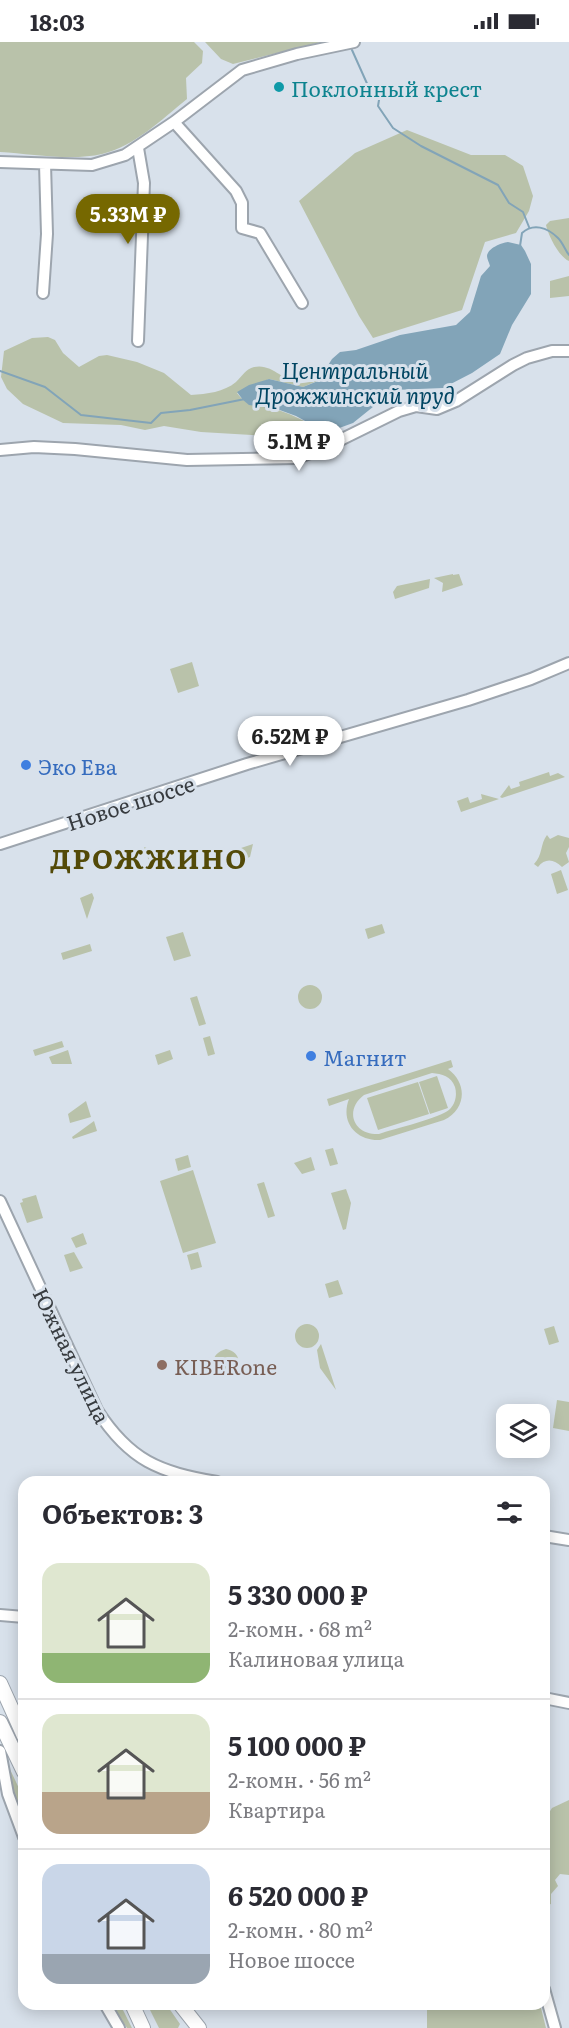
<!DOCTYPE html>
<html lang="ru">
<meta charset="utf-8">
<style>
:root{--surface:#fff;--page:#f2f2f3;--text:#2b2b33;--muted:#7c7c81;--line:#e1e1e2;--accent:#766800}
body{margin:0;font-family:Literata,serif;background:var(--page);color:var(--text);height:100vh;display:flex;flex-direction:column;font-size:22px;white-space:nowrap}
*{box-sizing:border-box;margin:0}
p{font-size:20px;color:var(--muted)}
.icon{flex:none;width:33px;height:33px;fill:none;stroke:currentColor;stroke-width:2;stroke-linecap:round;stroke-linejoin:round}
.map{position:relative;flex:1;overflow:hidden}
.panel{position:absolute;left:18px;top:1434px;width:532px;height:534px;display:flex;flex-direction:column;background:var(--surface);border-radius:18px;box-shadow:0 3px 15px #0003}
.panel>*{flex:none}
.controls{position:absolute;left:496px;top:1362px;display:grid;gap:12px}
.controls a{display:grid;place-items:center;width:54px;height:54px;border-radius:12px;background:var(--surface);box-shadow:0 3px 15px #0003;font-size:30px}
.price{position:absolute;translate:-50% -51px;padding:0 14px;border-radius:21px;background:#fff;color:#222;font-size:20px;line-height:39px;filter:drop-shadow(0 2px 3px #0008)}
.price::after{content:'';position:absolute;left:50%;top:36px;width:18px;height:14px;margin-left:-9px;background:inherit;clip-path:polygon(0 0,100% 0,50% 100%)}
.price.selected{background:var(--accent);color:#fff}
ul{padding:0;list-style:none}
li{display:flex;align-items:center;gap:18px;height:150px;padding:0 24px}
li+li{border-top:2px solid var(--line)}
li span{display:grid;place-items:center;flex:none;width:168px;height:120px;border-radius:18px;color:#555}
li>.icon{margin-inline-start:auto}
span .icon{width:72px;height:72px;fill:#fffc;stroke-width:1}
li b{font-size:26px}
h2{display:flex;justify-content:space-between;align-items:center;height:72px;padding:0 24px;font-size:26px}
.status{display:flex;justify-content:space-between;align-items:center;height:42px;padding:0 30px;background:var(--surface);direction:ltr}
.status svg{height:16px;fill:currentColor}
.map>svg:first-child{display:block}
.green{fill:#b9c2aa;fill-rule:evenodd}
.water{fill:#82a4b8}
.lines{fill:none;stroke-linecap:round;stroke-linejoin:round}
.stream{stroke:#82a4b8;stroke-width:2}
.minor-casing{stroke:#9da5ae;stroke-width:14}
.major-casing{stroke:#9da5ae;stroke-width:16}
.minor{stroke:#fff;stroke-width:10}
.major{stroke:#fff;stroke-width:14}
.culture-dot{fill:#0f9aa8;stroke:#d8e1eb;stroke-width:2}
.shop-dot{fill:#3f7fe0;stroke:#d8e1eb;stroke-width:2}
.education-dot{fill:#8d6e63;stroke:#d8e1eb;stroke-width:2}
.labels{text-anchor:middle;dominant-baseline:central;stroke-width:6;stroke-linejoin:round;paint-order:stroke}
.culture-label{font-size:21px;fill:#0d838f;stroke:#d8e1eb;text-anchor:start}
.shop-label{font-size:21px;fill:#366cbe;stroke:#d8e1eb;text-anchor:start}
.street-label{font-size:21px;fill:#373b3f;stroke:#d8e1eb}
.education-label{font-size:21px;fill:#785e54;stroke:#d8e1eb;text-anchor:start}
.water-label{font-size:22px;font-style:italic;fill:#004562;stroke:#d8e1eb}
.district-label{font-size:27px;font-weight:bold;letter-spacing:1.5px;fill:#534a08;stroke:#d8e1eb}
</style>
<div class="status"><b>18:03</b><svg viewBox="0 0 49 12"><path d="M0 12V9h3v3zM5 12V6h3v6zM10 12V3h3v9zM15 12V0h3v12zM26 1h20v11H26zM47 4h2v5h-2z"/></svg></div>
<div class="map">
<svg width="569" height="1986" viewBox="0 0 569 1986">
<rect width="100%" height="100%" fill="#d8e1eb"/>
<path class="green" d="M0,0h194l9,9 -1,12 -16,15 1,21c-26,21 -52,47 -85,55 -30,7 -71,0 -102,-2z
M205,0h116l-88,22 -12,-5z
M407,88l64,25h34l18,11 10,30 -4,15 -13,22 -31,9 -23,68 -89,28 -14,-22 -60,-115 56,-48z
M569,176v43c-10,-4 -21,-26 -23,-36l4,-4z
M569,234v20l-19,2v-17z
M48,295l7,3 8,13 16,14 20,-11 8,-1 30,7 27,11 27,22c16,-1 33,-3 45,-13 6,-6 10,-13 18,-15 18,-4 29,14 44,16 6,1 14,-2 19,-2l-14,6 -34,-8 -32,14c12,17 26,11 44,18 12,4 23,10 35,16l-32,10 -83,-5 -37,-6 -19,4 -24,-5 -58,-2 -40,-19 -16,-15 -6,-12 3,-26 28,-13z
M453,532v1l6,-1 4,11 -21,7 1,-9 -9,-5z
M430,537l-1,9 -34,11 -2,-7 4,-6z
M192,620l7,24 -21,7 -8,-24z
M549,730l1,4 8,-3 7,4 -63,21 -2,-1 9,-12 2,4 9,-3 -1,-4z
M481,752l18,5 -38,13 -4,-11 11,-4 2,6 12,-4z
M547,793l3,4 8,-4 11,3v9l-3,6 3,9 -7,5c-8,-8 -17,-9 -24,0l-4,-3c9,-9 6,-20 13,-29z
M253,802l-3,13 -12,4 -3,-11z
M144,805l14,5 4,12 -11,3z
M561,828l7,20 -11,4 -6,-20z
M92,851l2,5 -7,21 -7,-21z
M382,882l3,9 -17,6 -3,-10z
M183,890l8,24 -17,5 -8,-24z
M90,902l2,7 -29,9 -2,-7z
M298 955a12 12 0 1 1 24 0a12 12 0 1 1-24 0Z
M197,954l9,28 -7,2 -9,-28z
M210,994l5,18 -7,2 -5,-18z
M62,999l2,6 -29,9 -2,-6z
M68,1008l4,14h-20l-3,-7z
M170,1008l3,9 -15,6 -3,-10z
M451,1018l2,7 -5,2c20,15 18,40 -4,51l-64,20c-24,1 -40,-18 -31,-41l-20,7 -2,-7zM432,1031c10,1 19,3 23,14 2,7 1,16 -5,22 -9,9 -57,20 -71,25 -26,1 -35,-24 -15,-39z
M437,1034l11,32 -18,6 -11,-32z
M418,1040l11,32 -51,16 -11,-32z
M86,1059l5,16 -21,6 -2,-9z
M94,1079l3,10 -24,8 -1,-2z
M333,1106l5,16 -8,2 -5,-16z
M188,1113l3,12 -13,4 -3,-12z
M311,1115l4,13 -13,4 -8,-11z
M193,1128l23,73 -33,10 -23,-72z
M264,1140l11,34 -7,2 -11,-34z
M346,1147l5,14 -5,26 -3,1 -12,-37z
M36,1153l7,23 -16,5 -7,-20 3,-1 -1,-3z
M83,1191l4,11 -11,4 -5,-10z
M74,1210l9,16 -13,4 -6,-17z
M198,1210l4,15 -11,3 -4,-15z
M338,1238l5,14 -14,4 -4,-14z
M295 1294a12 12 0 1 1 24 0a12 12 0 1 1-24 0Z
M554,1284l5,16 -10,3 -5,-16z
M321,1302l15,46 -16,-22 -3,-18z
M226,1307c12,2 16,12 9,23l-8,-2 -10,1c-8,-10 -2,-19 9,-22z
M557,1358l12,2v29l-16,-3z
M8,1723l16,34v21l-13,-33z
M569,1758v75l-9,-1 -5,6 3,6 -7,8v10l-6,2v-87l7,-11z
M111,1962h9l12,24h-5z
M147,1962h19l14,20 -2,4h-19z
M427,1962h113l6,24h-119z"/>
<path class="water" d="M508,200l13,3 4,6 6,13v30l-19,31 -12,29 -28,19 -29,15 -49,2 -41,33 -22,8 -15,-4 -20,-11 -19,-7 -28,-4 -6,-5 -6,-8 12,-7 20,-6 34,8 15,-6 14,-22 8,-7 16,-2 44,-15 56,-10 14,-13 11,-36 9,-10c-1,-4 -3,-7 -3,-10 1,-8 14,-13 21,-14z"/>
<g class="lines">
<path class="stream" d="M352,8l17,38 7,1 4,5 -2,12 15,22 28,18 77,39 11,18 14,9 6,15
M520,204l2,-13c11,-10 25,-6 36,5 5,5 7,12 11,17
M0,329l45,16 36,28 70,8 10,-10 29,-3 55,-11"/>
<g class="minor-casing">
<path id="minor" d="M174,80l62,69 6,12v25l18,5 42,70
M138,106l6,35 -6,158
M0,120l92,3 33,-10 49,-33 68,-52 55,-16 57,-12
M43,251l4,-59 -2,-70
M0,408l34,-3 41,2 112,11 110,-2 29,-11 73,-36 17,-5 21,3 19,-8 57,-36 14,-7 25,-7h17
M0,802l247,-80 221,-64 63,-21 38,-16
M0,1159l97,209c33,51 62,62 120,72
M544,1494l25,4
M0,1573l24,2
M544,1656l25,5
M0,1709l8,43 16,43
M544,1947l11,39
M105,1962l14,24"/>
</g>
<g class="major-casing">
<path id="major" d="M0,1641l24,53
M0,1680l24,50
M132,1962l11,24
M180,1962l19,24"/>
</g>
<use href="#minor" class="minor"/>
<use href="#major" class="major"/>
</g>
<circle class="culture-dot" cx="279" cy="45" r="6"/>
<g class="shop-dot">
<circle cx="26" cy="723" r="6"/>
<circle cx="311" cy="1014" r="6"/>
</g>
<circle class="education-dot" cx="162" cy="1323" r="6"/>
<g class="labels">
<g class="culture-label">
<text x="291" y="45">Поклонный крест</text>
</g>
<g class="shop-label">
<text x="38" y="723">Эко Ева</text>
<text x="323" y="1014">Магнит</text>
</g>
<g class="street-label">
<text transform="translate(130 760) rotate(-18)">Новое шоссе</text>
<text transform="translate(73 1313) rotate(64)">Южная улица</text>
</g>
<g class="education-label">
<text x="174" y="1323">KIBERone</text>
</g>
<g class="water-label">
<text x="355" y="327">Центральный<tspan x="355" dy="25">Дрожжинский пруд</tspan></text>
</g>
<g class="district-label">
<text x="149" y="815">ДРОЖЖИНО</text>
</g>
</g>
</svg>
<div class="controls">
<a><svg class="icon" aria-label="layers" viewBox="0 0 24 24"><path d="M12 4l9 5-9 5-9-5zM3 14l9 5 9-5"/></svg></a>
</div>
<b class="price selected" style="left:128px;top:203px">5.33M ₽</b>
<b class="price" style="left:299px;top:430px">5.1M ₽</b>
<b class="price" style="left:290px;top:725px">6.52M ₽</b>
<section class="panel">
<h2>Объектов: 3<svg class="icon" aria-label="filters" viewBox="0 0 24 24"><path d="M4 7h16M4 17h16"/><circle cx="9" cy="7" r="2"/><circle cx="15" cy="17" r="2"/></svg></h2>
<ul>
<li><span style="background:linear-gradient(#dfe7d0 75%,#8fb573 0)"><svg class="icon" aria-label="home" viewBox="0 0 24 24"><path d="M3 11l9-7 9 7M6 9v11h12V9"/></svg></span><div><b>5 330 000 ₽</b><p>2-комн. · 68 m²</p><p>Калиновая улица</p></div></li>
<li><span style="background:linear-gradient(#dfe7d0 65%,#b9a48a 0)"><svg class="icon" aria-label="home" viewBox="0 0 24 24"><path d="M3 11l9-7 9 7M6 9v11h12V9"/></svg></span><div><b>5 100 000 ₽</b><p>2-комн. · 56 m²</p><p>Квартира</p></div></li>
<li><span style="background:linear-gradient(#c9d6e8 75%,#9aa5b1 0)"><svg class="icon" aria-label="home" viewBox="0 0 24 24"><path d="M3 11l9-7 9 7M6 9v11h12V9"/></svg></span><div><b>6 520 000 ₽</b><p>2-комн. · 80 m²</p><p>Новое шоссе</p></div></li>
</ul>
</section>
</div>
